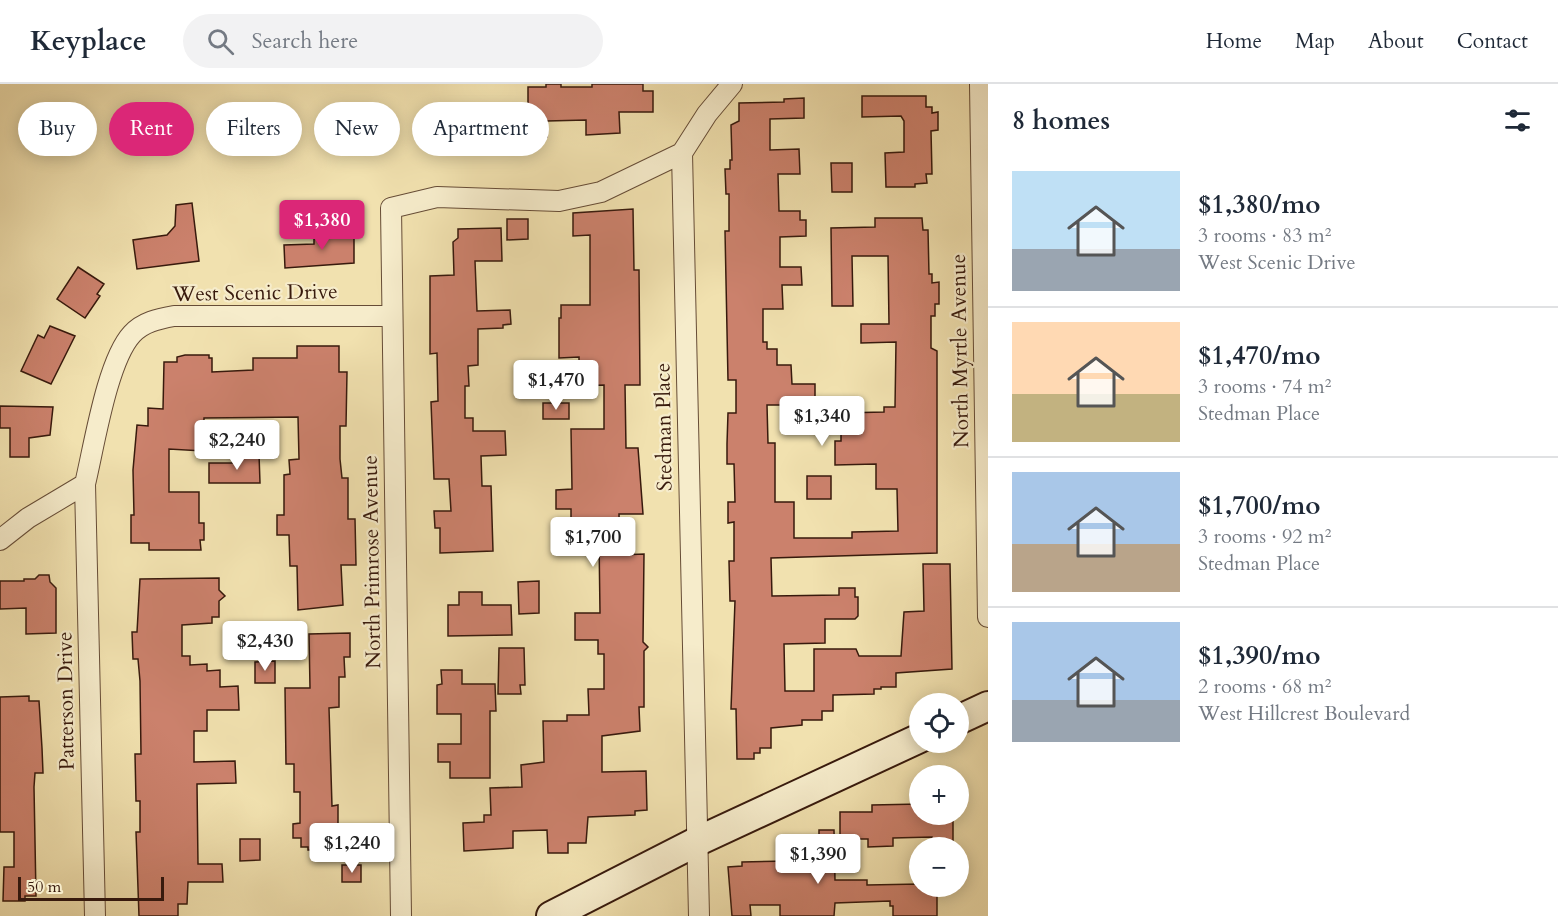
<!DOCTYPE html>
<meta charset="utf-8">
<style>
:root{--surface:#fff;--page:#f2f2f3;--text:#1f2937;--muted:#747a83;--line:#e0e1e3;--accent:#db2777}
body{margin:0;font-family:Cardo,serif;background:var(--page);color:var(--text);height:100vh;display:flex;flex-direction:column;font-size:22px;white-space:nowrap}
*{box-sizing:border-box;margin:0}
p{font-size:20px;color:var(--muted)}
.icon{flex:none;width:33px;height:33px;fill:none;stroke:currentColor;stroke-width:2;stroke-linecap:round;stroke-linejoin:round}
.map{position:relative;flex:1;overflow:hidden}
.side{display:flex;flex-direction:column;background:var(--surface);width:570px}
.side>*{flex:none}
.guide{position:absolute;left:18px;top:18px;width:570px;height:54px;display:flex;gap:12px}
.fabs{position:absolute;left:909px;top:609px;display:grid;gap:12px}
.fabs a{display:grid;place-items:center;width:60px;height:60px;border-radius:50%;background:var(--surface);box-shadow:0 3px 15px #0003;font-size:30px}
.scale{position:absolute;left:18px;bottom:15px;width:146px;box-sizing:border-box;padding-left:6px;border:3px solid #381a0d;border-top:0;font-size:16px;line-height:21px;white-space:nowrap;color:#381a0d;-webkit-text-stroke:4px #f6eccb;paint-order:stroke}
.price{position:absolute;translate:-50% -51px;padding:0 14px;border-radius:6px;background:#fff;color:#222;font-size:20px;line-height:39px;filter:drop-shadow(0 2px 3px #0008)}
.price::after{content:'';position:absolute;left:50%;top:36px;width:18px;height:14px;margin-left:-9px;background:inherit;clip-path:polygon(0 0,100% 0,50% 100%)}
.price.active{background:var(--accent);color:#fff}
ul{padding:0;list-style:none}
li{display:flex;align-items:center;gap:18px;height:150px;padding:0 24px}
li+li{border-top:2px solid var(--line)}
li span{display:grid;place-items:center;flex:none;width:168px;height:120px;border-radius:0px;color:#555}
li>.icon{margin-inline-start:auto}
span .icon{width:72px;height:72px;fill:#fffc;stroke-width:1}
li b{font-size:26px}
h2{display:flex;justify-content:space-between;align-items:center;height:72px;padding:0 24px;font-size:26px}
.tag{padding:0 21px;border-radius:27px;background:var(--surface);box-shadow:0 3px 15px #0003;font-size:21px;line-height:54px}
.tag.active{background:var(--accent);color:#fff}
header{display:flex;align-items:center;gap:36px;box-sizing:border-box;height:84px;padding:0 30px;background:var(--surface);border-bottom:2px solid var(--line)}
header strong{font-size:28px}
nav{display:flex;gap:33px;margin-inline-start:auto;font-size:21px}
.search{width:420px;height:54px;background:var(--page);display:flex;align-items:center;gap:15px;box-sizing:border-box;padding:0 21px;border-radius:33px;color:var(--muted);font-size:22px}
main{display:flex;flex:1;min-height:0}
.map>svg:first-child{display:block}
.building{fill:#cb816c;stroke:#381a0d;stroke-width:1.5}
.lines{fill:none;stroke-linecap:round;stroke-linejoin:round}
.street-casing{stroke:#664c36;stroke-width:22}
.secondary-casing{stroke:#381a0d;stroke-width:32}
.street{stroke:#f6eccb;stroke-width:20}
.secondary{stroke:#f6eccb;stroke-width:28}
.labels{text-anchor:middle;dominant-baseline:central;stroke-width:4.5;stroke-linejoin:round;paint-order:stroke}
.street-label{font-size:21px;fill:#381a0d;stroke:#f6eccb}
</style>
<header>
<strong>Keyplace</strong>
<div class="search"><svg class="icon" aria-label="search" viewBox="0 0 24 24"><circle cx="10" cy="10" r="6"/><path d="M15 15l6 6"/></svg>Search here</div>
<nav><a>Home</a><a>Map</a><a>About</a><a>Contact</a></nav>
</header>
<main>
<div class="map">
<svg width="988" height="832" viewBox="0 0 988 832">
<rect width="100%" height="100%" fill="#f1e1af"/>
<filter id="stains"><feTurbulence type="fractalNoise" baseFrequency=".00333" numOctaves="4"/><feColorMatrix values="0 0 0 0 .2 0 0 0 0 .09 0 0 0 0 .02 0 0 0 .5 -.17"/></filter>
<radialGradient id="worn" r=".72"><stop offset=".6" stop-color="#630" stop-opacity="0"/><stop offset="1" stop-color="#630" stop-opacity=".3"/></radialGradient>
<path class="building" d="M546,0h15v3h31v-3h51v7h10v21h-34l1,21 -34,2v-15l-39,1v16l-28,1v9l-45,-3 -1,-35h55v-22h18z
M862,12h64v11h6v6l6,-1v18l-7,1 1,43h-6l1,9 -12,1v3h-29l-1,-34 19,-1v-31l-3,-5 -39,1z
M804,14v20l-34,1v31l29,-1 1,25h-22l1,37h21v9h6v16l-26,1v30h21l1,18h-20l1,24h-20v33h4v7h10v16h14l1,19h23v21h-48l1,38h7v59h19v36h58v-6l46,-1 -1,-42h-21v-25l-41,1v-24h6v-28l43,-1v-5h11l1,-65 -35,1v-19h28l-1,-68h-36l1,50h-21l-1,-78 44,-1v-9h47l1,12h5l1,44h3v9l7,-1v22h-4v12h-4v32l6,3v202l-166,5 1,38 67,-1v-7h16v9h3v19l-3,3h-30v24l-41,1 1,47h29v-42h42l3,7h42l3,-44 20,-1 -1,-47h27l2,105 -56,4v14h-15v2h-7v5l-41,1v16h-11v9h-20v5l-31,3v20h-11v5h-6v6h-17l-1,-50h-5l4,-108h-5l-1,-40h5v-39l-6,1v-21h7l-1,-38h-7v-20l1,-31h8v-33h-8l-3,-149h4v-37h-3l-1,-25h5v-9h2l-1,-35 8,-4v-18l45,-1v-3z
M443,46h21l1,22 -22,1z
M831,79h21v29h-20z
M192,119l7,58 -62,8 -4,-29 34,-5 8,-9 1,-21z
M633,125l1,61h5l1,115h-15l1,63h12l5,66h-24l1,41 24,-1 -1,88 5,5 -4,4v56h-5l1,24 -38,5v36l44,-1 1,39 -12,1v4l-47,2 -2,26h-18v10h-20l-1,-23 -34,1v17l-49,3 -1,-28 21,-1v-7h7l-1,-27 32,-1 -1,-22 23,-3 -1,-41h24v-6h22l-1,-26h16v-35h-6v-14h-23v-27h25l-1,-74 -23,1v-11h-5v-20h-15v-19l16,-1 -1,-60h33v-44l-25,1v-29l-20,1v-40h2v-13h29v-70l-17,1v-23z
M507,135h21v20l-21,1z
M501,144l1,33h-27l2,50 33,-1 1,14 -8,1v3l-25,1v36l-10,1 1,20h-4v32h8v13h32l1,24 -25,1 1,30h9l2,65 -53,2v-25h-5l-1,-17h17l-2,-32h-15l-3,-77 7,-1 -1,-48 -7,1v-78l24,-1 -1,-33 5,-4v-9z
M354,149v30l-69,5 -1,-23 30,-1v-10z
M78,183l26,17 -7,10 3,2 -15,22 -28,-19z
M50,242l25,10 -24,48 -30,-13 17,-36 6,3z
M297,262h42v26h8l-1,54h-6v33l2,19h6v41h7l1,46h-15l2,40 -45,5 -1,-44h-7l-1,-31h-12v-20h7v-40l6,-1 -1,-14 10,-1 -1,-42 -94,1 -1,33 -34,-2v43h30v31h5v17h-4l1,10h-52v-7h-18v-28h3l-1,-45 4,-45 11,1v-18l15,1 1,-47h13v-5l8,-2h24v3h3v14l41,-2v-12h44z
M543,319h26v16h-26z
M0,322l53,1 -3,28 -21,3v19h-19v-29h-10z
M238,370h21l1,29h-51v-20h29z
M807,392h24v23h-24z
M39,491h10l1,7 6,6v45l-30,1v-26l-26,1v-28h24v-2h11z
M219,494v12l6,6 -6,5v16h-7v6l-30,2v31h8v9l17,-1v7l13,-1v17l18,-1 1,24h-32v21h-13v31l41,-1 1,22 -39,1 1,80h24l1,18h-35l-1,22h-9v12h-39l-3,-84h4v-31h-4l-1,-47h6l-1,-73 -2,-22h-5l-1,-27h5l3,-53z
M539,497v32l-20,1 -1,-32z
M459,508h23v13h29l1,30 -64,1v-31h11z
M350,549v24h-6l1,20h-6v30l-10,1 3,98 6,-1v21h-6v24h-24v-3h-7v-9h-8v-14l7,-1v-31h-6v-28h-8l-1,-76h25l-1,-54z
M499,564h25l1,37h-5l1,9h-23z
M275,577v22h-20v-21z
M441,586h21v14h33l1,27h-6v67h-40v-16h-12v-18h23v-30h-24v-29l5,-1z
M29,612v5h10l3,47 1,25h-8l-1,14 2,109h-11v5h-22l1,-34h10v-35h-14v-135z
M920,720v10h33v34h-21v-11l-39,1v8l-25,1v-8h-28v-27h32v-7z
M819,746h15l1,50h32v5l53,-1v2l17,1v29h-44v-10h-3v-5l-55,2 -1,13h-54v-11h-30l1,11h-19l-4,-49 14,-1v-4l47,-1v-16h6l-1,-7 25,-1z
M240,755h20v21l-20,1z
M342,781h19v17h-19z"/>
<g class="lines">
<g class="street-casing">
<path id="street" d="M980,0l8,533
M682,69l17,763
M85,400l10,432
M0,456l28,-22 57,-34c9,-37 22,-123 47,-150 11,-12 26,-15 42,-18h218
M401,832l-10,-708 46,-11 122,4 42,-9 81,-39 25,-39 25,-30"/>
</g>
<g class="secondary-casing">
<path id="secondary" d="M958,636l30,-14
M551,832l147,-75 222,-103"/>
</g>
<use href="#street" class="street"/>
<use href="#secondary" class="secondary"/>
</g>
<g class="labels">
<g class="street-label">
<text transform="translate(255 209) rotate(-1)">West Scenic Drive</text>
<text transform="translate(960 267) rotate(-91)">North Myrtle Avenue</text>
<text transform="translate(664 343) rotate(-91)">Stedman Place</text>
<text transform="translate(372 478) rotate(-91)">North Primrose Avenue</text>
<text transform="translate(66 617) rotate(-91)">Patterson Drive</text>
</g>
</g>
<rect width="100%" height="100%" filter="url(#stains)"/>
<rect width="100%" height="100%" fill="url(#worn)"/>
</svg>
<div class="fabs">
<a><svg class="icon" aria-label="locate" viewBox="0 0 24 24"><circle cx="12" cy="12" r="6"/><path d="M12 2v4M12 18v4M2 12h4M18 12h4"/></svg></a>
<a>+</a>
<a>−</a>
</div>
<div class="scale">50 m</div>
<b class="price active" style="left:322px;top:167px">$1,380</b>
<b class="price" style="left:556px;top:327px">$1,470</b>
<b class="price" style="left:822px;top:363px">$1,340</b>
<b class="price" style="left:237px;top:387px">$2,240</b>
<b class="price" style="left:593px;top:484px">$1,700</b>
<b class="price" style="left:265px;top:588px">$2,430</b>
<b class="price" style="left:352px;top:790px">$1,240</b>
<b class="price" style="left:818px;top:801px">$1,390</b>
<div class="guide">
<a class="tag">Buy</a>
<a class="tag active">Rent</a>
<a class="tag">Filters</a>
<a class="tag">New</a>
<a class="tag">Apartment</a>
</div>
</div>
<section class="side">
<h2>8 homes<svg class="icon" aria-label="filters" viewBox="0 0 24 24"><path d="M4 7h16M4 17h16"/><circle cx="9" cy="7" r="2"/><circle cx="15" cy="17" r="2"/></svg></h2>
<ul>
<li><span style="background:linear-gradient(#bfe0f5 65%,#9aa5b1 0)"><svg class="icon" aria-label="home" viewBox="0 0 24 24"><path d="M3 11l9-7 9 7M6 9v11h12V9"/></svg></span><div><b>$1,380/mo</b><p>3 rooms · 83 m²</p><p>West Scenic Drive</p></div></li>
<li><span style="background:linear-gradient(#ffd9b3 60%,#c2b280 0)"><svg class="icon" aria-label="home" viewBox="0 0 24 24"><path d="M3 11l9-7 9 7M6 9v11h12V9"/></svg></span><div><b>$1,470/mo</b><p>3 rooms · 74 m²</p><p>Stedman Place</p></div></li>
<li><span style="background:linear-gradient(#a9c7e8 60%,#b9a48a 0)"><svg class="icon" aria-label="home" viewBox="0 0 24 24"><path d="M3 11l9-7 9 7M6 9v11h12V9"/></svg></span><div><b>$1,700/mo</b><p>3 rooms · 92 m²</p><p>Stedman Place</p></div></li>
<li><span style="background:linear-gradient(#a9c7e8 65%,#9aa5b1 0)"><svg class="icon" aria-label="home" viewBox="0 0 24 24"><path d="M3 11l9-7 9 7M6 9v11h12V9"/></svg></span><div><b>$1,390/mo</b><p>2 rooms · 68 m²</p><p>West Hillcrest Boulevard</p></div></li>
</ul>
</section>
</main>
